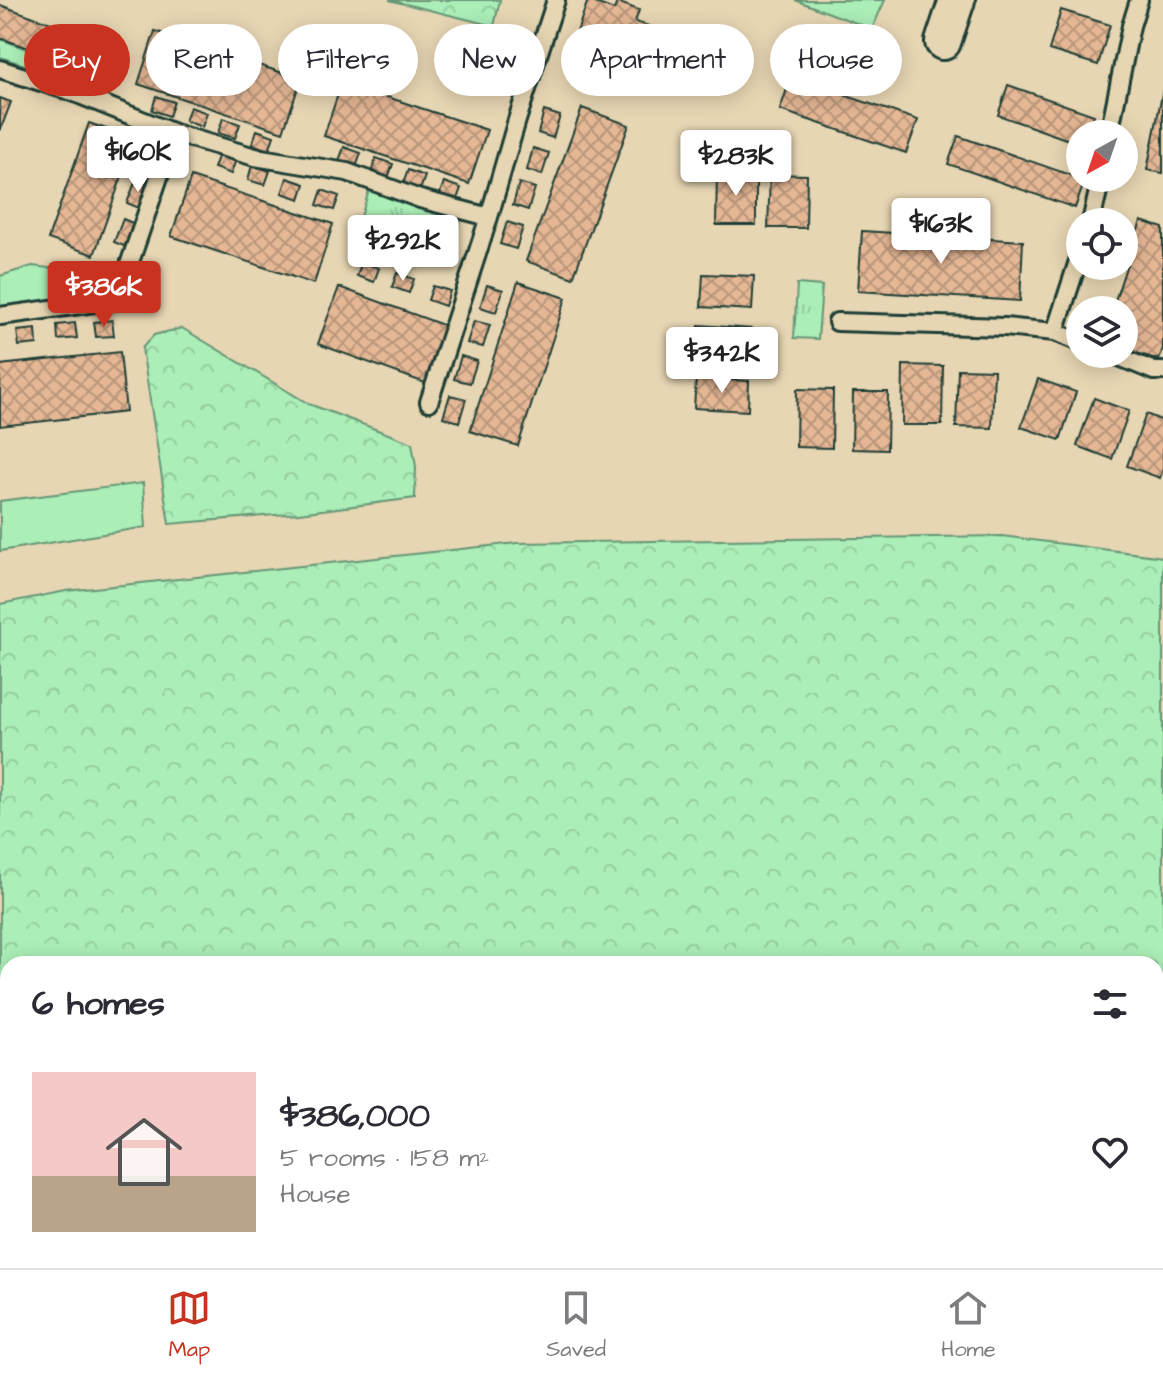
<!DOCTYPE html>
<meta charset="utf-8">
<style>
:root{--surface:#fff;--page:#f2f2f3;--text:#2b2b33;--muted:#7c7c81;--line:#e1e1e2;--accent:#c8321e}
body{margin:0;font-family:"Architects Daughter",sans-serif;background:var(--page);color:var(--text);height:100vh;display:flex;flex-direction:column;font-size:30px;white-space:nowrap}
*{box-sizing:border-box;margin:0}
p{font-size:26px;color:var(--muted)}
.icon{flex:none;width:44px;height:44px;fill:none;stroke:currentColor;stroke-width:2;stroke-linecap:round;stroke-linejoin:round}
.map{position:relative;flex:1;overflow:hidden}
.details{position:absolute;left:0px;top:956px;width:1164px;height:312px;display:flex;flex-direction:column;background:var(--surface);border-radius:24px 24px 0 0;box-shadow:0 4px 20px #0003}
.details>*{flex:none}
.guide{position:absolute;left:24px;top:24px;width:1116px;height:72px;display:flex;gap:16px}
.needle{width:52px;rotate:220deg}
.controls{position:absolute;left:1066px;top:120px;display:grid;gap:16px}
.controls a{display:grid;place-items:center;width:72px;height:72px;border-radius:50%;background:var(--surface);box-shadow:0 4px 20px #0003;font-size:40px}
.price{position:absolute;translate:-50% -68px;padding:0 18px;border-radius:8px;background:#fff;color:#222;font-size:26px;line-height:52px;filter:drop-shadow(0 2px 4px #0008)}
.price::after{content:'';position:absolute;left:50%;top:48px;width:24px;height:18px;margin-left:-12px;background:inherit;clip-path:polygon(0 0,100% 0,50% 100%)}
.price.on{background:var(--accent);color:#fff}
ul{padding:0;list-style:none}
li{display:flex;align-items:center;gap:24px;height:200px;padding:0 32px}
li+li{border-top:2px solid var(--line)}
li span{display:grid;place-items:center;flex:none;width:224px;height:160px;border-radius:0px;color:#555}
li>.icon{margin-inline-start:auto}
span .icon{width:96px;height:96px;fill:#fffc;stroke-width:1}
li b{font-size:34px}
h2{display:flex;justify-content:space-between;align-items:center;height:96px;padding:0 32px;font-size:34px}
.tag{padding:0 28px;border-radius:36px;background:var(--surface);box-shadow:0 4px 20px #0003;font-size:28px;line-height:72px}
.tag.on{background:var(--accent);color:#fff}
.menu{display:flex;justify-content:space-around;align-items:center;height:112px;border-top:2px solid var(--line);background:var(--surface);font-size:22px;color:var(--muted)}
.menu a{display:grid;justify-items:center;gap:4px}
.menu .on{color:var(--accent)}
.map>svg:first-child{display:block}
.grass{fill:#abeeb7;stroke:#659676;stroke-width:2}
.forest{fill:url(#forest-crowns);stroke:#659676;stroke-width:2}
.park{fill:url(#park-tufts);stroke:#659676;stroke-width:2}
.building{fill:url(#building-cross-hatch);stroke:#1f3d34;stroke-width:2}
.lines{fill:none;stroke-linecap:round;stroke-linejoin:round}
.service-casing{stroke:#1f3d34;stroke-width:22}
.minor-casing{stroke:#1f3d34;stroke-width:40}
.service{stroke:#e7d6b3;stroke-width:16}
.minor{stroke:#e7d6b3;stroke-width:34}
</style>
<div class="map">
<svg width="1163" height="1268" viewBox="0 0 1163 1268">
<defs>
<pattern id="forest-crowns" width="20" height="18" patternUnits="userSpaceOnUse" patternTransform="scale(2)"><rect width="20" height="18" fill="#abeeb7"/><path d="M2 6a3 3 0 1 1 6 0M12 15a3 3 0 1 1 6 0" fill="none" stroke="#93cd9e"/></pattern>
<pattern id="park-tufts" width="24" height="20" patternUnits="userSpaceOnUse" patternTransform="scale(2)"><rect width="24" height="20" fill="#abeeb7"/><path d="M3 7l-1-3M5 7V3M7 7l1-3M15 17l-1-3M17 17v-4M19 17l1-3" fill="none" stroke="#93cd9e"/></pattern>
<pattern id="building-cross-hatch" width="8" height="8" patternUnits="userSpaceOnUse" patternTransform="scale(2)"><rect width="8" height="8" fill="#e5b795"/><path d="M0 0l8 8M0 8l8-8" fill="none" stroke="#b9967a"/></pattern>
</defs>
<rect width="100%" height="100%" fill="#e7d6b3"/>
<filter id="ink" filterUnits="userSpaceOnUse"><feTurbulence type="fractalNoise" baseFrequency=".0125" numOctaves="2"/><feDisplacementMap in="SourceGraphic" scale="16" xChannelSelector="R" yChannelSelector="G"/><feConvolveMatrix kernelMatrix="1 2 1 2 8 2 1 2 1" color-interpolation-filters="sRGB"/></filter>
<g filter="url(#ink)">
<path class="grass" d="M795,0h90l-13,29z
M0,39l77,29 -3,13 -74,-24z
M32,266l34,4 45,13 -4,11 -24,6 -83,7v-31z
M143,483l3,44 -146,24v-50z
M0,995l8,9v256h238l7,8h-253z"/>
<path class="forest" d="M389,0h111l-6,26z
M182,328l127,76 103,39 4,24 -1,31 -116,15 -130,11 -27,-176 12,-13z
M1002,536l161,21v594l-7,-1v-186h-1148v39l-8,-8v-391l66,-13 451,-48z
M252,1260h616l2,8h-610z"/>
<path class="park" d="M370,187l91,30 -15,48 -91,-29z
M797,284l25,2 -4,53 -24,-1z"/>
<path class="building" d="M588,0l26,10 3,-8 22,8 -4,12 17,5 -18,54 -66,-23z
M0,5l88,31 -10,29 -78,-27z
M1061,10l49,15 -12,40 -49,-15z
M155,31l146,48 -18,53 -145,-48z
M791,77l127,43 -12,33 -126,-43z
M342,82l145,48 -18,54 -145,-48z
M1008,85l86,30 -7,19h-7v10l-82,-29z
M1163,89v84l-16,-3z
M156,96l18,6 -5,14 -17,-6z
M0,98l11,4 -11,29z
M190,107l17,6 -5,14 -17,-6z
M582,108l47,17 -56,153 -47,-17z
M544,111l16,5 -7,22 -15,-5z
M223,118l17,6 -5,14 -17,-5z
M89,123l46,16 -41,116 -46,-16z
M257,130l17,6 -5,14 -17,-6z
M958,136l127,44 -10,28 -127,-44z
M148,143l12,4 -8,23 -13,-4z
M344,147l17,6 -5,14 -17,-6z
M533,148l16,5 -7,22 -15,-5z
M219,154l17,5 -5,15 -17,-6z
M376,158l17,6 -5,14 -17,-5z
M252,165l18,6 -5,14 -17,-5z
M408,170l17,6 -5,14 -17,-6z
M717,171l39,1v53h-40z
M770,174l37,1 -1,53h-38z
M191,177l142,47 -19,60 -143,-48z
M287,178l18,6 -5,15 -18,-6z
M136,180l12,4 -9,24 -12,-5z
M444,182l17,6 -5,14 -17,-6z
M519,183l16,5 -7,22 -15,-5z
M322,190l17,6 -5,14 -17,-5z
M123,219l12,5 -9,23 -12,-5z
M1141,221l22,7v120l-4,12 -35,-11v-39h-12z
M507,222l16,5 -7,22 -16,-5z
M862,231l161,10 -3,60 -162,-10z
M362,262l17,6 -5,14 -17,-6z
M397,273l17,6 -5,14 -17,-6z
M703,274l51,2 -2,34 -51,-3z
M518,282l48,16 -48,148 -48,-15z
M487,285l16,5 -7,22 -16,-5z
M433,286l17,5 -5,15 -17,-6z
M339,287l107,39 -21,57 -107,-39z
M112,320l2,16 -18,1 -2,-15z
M474,321l16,4 -7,22 -16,-4z
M75,323l2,15 -19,2 -1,-15z
M699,325l53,4 -2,35 -54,-3z
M36,329l1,15 -18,2 -2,-15z
M120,352l6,60 -126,14v-61z
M461,356l16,5 -7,22 -16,-4z
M903,365l40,1 -1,59h-40z
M958,369l36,1 -2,58 -36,-1z
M696,378l53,3 -1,30 -54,-3z
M1038,379l38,13 -16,48 -39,-13z
M797,389l36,1 -1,58 -36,-1z
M853,392h35l-1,58 -35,-1z
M450,395l16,4 -7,23 -16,-5z
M1094,398l35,13 -17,48 -35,-13z
M1146,414l17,7v48l-3,9 -33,-12z
M1107,1260h34l9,8h-48z"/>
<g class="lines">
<g class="service-casing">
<path id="service" d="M0,69l75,24 99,40 -57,167 -117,16
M174,133l81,24 92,15 73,27 69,18 -60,185
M1109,134l22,-108 8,-26
M489,217l28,-97 39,-120
M1091,222l10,-44
M837,322l168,5 50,5 25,10
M1055,332l25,-77
M1112,354l42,17h9"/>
</g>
<g class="minor-casing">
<path id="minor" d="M943,42l14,-42"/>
</g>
<use href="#service" class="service"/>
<use href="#minor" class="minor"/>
</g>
</g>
</svg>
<div class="controls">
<a><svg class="needle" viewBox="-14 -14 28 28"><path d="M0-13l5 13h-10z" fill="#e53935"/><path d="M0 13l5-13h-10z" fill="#7c7c81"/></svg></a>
<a><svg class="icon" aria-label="locate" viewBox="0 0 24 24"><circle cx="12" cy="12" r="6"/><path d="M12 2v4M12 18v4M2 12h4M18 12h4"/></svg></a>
<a><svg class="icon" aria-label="layers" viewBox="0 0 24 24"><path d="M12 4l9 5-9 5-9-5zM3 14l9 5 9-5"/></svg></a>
</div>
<b class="price" style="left:138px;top:194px">$160K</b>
<b class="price" style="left:736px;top:198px">$283K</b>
<b class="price" style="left:941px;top:266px">$163K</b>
<b class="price" style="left:403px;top:283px">$292K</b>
<b class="price on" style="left:104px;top:329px">$386K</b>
<b class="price" style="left:722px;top:395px">$342K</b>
<div class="guide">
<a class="tag on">Buy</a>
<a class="tag">Rent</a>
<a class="tag">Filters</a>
<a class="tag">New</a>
<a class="tag">Apartment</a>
<a class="tag">House</a>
</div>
<section class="details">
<h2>6 homes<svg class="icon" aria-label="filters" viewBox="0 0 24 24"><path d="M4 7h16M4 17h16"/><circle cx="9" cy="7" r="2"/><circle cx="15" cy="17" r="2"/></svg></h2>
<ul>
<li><span style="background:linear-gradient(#f6c9c9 65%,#b9a48a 0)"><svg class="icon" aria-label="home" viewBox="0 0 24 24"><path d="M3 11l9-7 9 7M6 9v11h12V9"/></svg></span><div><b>$386,000</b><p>5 rooms · 158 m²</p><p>House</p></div><svg class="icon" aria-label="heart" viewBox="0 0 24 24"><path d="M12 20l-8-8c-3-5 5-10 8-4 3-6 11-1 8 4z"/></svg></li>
</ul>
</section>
</div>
<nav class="menu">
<a class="on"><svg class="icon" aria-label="map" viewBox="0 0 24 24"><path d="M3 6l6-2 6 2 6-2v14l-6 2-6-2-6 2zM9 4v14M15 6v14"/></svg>Map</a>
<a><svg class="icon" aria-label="saved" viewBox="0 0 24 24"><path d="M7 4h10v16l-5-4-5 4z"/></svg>Saved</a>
<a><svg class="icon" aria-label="home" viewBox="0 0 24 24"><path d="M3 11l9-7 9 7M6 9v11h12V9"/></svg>Home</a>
</nav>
